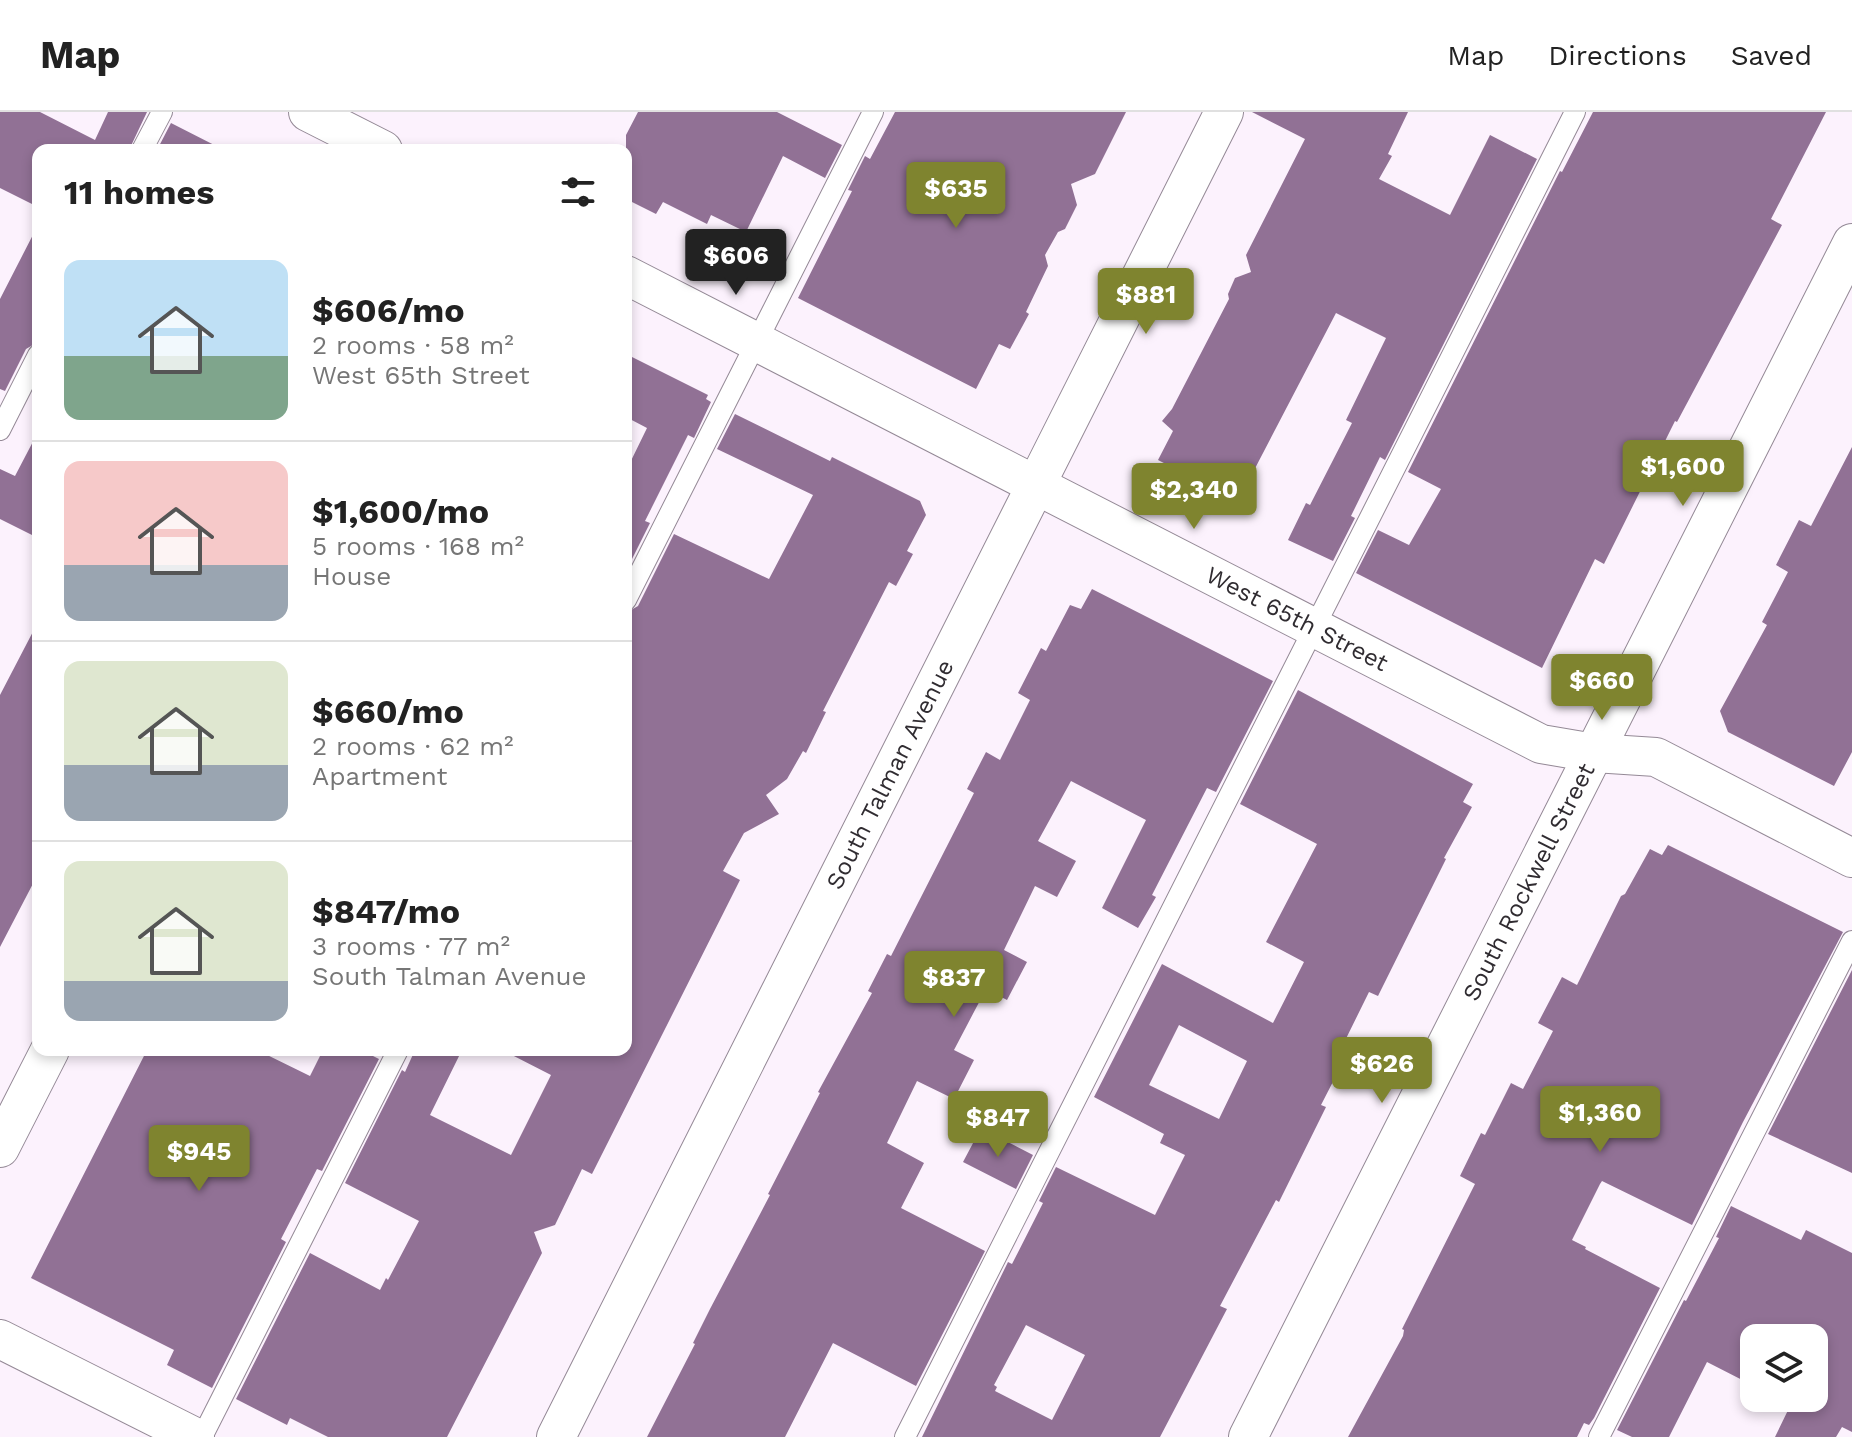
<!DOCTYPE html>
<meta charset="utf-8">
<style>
:root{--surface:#fff;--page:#f6f6f6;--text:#222;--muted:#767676;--line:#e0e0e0;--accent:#7f842f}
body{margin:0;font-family:"Work Sans",sans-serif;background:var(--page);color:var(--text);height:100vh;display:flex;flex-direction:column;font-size:30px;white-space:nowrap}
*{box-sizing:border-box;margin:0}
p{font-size:26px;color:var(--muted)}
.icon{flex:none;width:44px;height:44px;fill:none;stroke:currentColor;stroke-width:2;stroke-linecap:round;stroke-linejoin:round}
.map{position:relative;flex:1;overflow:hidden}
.drawer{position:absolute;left:32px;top:32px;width:600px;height:912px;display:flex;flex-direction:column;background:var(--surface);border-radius:16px;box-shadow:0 4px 12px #0003}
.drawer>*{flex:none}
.fabs{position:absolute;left:1740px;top:1212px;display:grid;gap:16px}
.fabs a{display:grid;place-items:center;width:88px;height:88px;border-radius:16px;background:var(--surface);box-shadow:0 4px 12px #0003;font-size:40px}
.price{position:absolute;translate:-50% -68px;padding:0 18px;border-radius:8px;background:var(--accent);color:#fff;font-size:26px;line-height:52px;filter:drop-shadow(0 2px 4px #0008)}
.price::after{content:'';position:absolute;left:50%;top:48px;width:24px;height:18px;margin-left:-12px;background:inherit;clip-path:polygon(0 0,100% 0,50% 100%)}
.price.active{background:#222;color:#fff}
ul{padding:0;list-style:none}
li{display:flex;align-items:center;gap:24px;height:200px;padding:0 32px}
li+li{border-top:2px solid var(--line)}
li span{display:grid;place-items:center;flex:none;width:224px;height:160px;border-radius:16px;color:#555}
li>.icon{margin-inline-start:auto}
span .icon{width:96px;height:96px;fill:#fffc;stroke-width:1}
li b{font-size:34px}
h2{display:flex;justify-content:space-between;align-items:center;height:96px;padding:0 32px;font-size:34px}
header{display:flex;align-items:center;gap:48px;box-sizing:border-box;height:112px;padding:0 40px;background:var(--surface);border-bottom:2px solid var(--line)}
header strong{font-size:38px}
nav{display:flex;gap:44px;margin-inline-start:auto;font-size:28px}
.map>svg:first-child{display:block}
.building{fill:#917195;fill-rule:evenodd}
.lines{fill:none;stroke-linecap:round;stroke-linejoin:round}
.service-casing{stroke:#948996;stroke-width:22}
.minor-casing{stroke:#948996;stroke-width:40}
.service{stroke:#fff;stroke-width:20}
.minor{stroke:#fff;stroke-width:38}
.labels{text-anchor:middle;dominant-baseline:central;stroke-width:6;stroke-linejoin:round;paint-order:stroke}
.street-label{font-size:24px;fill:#302c31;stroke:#fff}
</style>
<header>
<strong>Map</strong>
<nav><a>Map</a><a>Directions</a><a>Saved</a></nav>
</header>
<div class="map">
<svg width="1852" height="1325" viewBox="0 0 1852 1325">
<rect width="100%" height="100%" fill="#fcf2fd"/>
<path class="building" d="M0,0h40l55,28 13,-28h39l-18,38h-91v57l-38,-19z
M638,0h139l65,33 -17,33 -42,-22 -37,76 -35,-17 -4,9 -44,-22 -7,12 -30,-15v-64z
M895,0h231l-31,62 -24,10 6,21 -12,24 -7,3 -13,23 3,11 -22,46 3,2 -19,35 -11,-5 -23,45 -178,-91 54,-107 -4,-1 17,-34 5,3z
M1252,0h156l-20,42 4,2 -13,23 71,36 40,-80 47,24 -152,301 -5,-3 -29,59 4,2 -22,43 -45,-21 18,-37 4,2 42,-82 -6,-3 40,-82 -50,-25 -98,188 -80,-41 15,-29 -11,-10 10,-12 57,-110 -1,-5 7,-16 16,-6 -5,-17 59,-116z
M1593,0h233l-55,107 11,6 -105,197 -2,-1 -71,143 -9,-5 -53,109 -186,-95 22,-43 31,15 32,-56 -33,-17 152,-301 2,1z
M171,11l53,27h-67z
M38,113v117l-12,7 -21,42 -5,-2v-90z
M626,242l82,41 -2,4 5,3 -17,36 -6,-3 -43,86 5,2 -24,48v-100l21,-43 -21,-11z
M735,302l95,47 2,-4 88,44 6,14 -19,36 6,3 -17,32 -7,-4 -66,129 3,1 -20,41 -3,-2 -16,28 -21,16 13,19 -35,19 -21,38 17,9 -148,294 -10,-5 -27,56 -21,7 8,21 -95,184h-119l-38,-19 -3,7 -51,-26 74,-146 70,37 6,-12 2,2 31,-59 -74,-38 57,-113 3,2 10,-22h47l-32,65 81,40 40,-80 -49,-25h124v-437l12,-7 36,-72 95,45 44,-84 -96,-46z
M38,320v106l-38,-19v-50l15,7z
M1852,335v305l-18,34 -106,-54 -8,-21 47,-86 -5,-3 26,-50 -12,-7 23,-45 12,6z
M1092,477l181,92 -57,111 -9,-4 -55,107 4,2 -18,31 -36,-20 44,-88 -75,-39 -33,60 38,20 -19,36 -22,-11 -31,64 23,12 -20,38 -21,-11 -32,61 20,10 -20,39 -37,-18 -30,62 37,20 -23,45 84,43 -69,135 -83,-43 -48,94h-138l48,-93 -2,-1 17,-34 60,-114 -2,-1 52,-101 -2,-1 54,-99 -4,-2 19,-37 4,2 83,-163 -7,-4 19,-37 14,8 30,-60 -12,-7 23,-45 5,3 24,-46 11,4z
M38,510v252l-38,73v-252z
M1298,578l175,94 -10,18 9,5 -28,51 2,1 -68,137 -9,-4 -37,75 7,3 -18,35 5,2 -47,95 -3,-2 -56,106 7,3 -67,128h-238l86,-175 4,2 31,-61 -4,-2 17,-34 99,48 30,-60 -25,-12 4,-9 -70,-37 68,-133 111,59 31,-61 -38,-20 51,-98 -77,-40zM1179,913l68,36 -28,58 -70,-34zM1026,1213l59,30 -33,65 -57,-29 2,-4 -3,-2z
M1668,733l175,87 -100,190 -51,103 -90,-44 -2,3 -28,56 14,7 -1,2 75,39 -66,130 -5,7 -5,-2 -7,14h-229l55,-101 1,-6 -2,-1 73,-145 -15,-8 21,-43 4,2 26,-52 12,6 30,-58 -15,-8 24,-46 15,8 44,-89 4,-2 25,-45 12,6z
M1852,858v203l-84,-39z
M147,938h110l53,26 13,-26h38l18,9 -57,112 -5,-2 -36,70 5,3 -74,146 -45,-23 7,-15 -143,-72z
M981,1016l52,27 -17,34 -53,-27z
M1731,1094l70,34 5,-10 46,23v179l-10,-5 -6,10h-61l16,-33 -12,-6h35v-60h-60v48l-47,-24 -38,75h-37l-15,-7 67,-130 2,1 33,-63 -3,-1z"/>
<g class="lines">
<g class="service-casing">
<path id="service" d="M142,38l20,-38
M0,318l38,-75
M626,488l247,-488
M202,1325l196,-387
M905,1325l670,-1325
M1599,1325l253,-496"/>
</g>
<g class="minor-casing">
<g id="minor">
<path d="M308,0l75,38"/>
<path id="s1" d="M626,163l915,469 53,9 62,4 196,101"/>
<path d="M0,1036l50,-98"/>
<path d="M0,1227l195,98"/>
<path id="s2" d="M556,1325l668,-1325"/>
<path id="s3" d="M1248,1325l604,-1194"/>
</g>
</g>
<use href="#service" class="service"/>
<use href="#minor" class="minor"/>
</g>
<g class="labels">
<g class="street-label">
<text stroke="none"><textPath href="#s1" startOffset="754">West 65th Street</textPath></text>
<text stroke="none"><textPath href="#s2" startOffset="742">South Talman Avenue</textPath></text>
<text stroke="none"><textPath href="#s3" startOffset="622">South Rockwell Street</textPath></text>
</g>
</g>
</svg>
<div class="fabs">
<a><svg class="icon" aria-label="layers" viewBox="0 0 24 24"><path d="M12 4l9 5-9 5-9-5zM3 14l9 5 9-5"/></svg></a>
</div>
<b class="price" style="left:956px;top:118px">$635</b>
<b class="price active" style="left:736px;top:185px">$606</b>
<b class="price" style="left:1146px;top:224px">$881</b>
<b class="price" style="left:1683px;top:396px">$1,600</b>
<b class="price" style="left:1194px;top:419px">$2,340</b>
<b class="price" style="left:1602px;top:610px">$660</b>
<b class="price" style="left:954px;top:907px">$837</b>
<b class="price" style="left:1382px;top:993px">$626</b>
<b class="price" style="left:1600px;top:1042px">$1,360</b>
<b class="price" style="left:998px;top:1047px">$847</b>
<b class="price" style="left:199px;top:1081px">$945</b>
<section class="drawer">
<h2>11 homes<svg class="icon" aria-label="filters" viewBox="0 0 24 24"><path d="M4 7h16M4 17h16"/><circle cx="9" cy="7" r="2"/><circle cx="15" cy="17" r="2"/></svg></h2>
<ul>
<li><span style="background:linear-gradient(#bfe0f5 60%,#7fa58c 0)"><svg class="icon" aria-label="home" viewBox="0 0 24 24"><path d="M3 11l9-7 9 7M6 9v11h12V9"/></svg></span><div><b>$606/mo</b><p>2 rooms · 58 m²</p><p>West 65th Street</p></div></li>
<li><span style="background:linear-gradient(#f6c9c9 65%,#9aa5b1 0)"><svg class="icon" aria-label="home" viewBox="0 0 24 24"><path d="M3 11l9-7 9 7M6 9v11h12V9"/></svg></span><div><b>$1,600/mo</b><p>5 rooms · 168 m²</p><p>House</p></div></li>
<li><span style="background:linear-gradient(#dfe7d0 65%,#9aa5b1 0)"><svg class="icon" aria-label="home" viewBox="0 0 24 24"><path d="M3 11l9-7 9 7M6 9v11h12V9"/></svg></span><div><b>$660/mo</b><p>2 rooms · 62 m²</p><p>Apartment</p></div></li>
<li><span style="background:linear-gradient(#dfe7d0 75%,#9aa5b1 0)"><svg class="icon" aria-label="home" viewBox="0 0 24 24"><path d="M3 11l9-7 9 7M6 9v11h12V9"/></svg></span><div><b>$847/mo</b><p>3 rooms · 77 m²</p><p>South Talman Avenue</p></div></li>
</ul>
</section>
</div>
